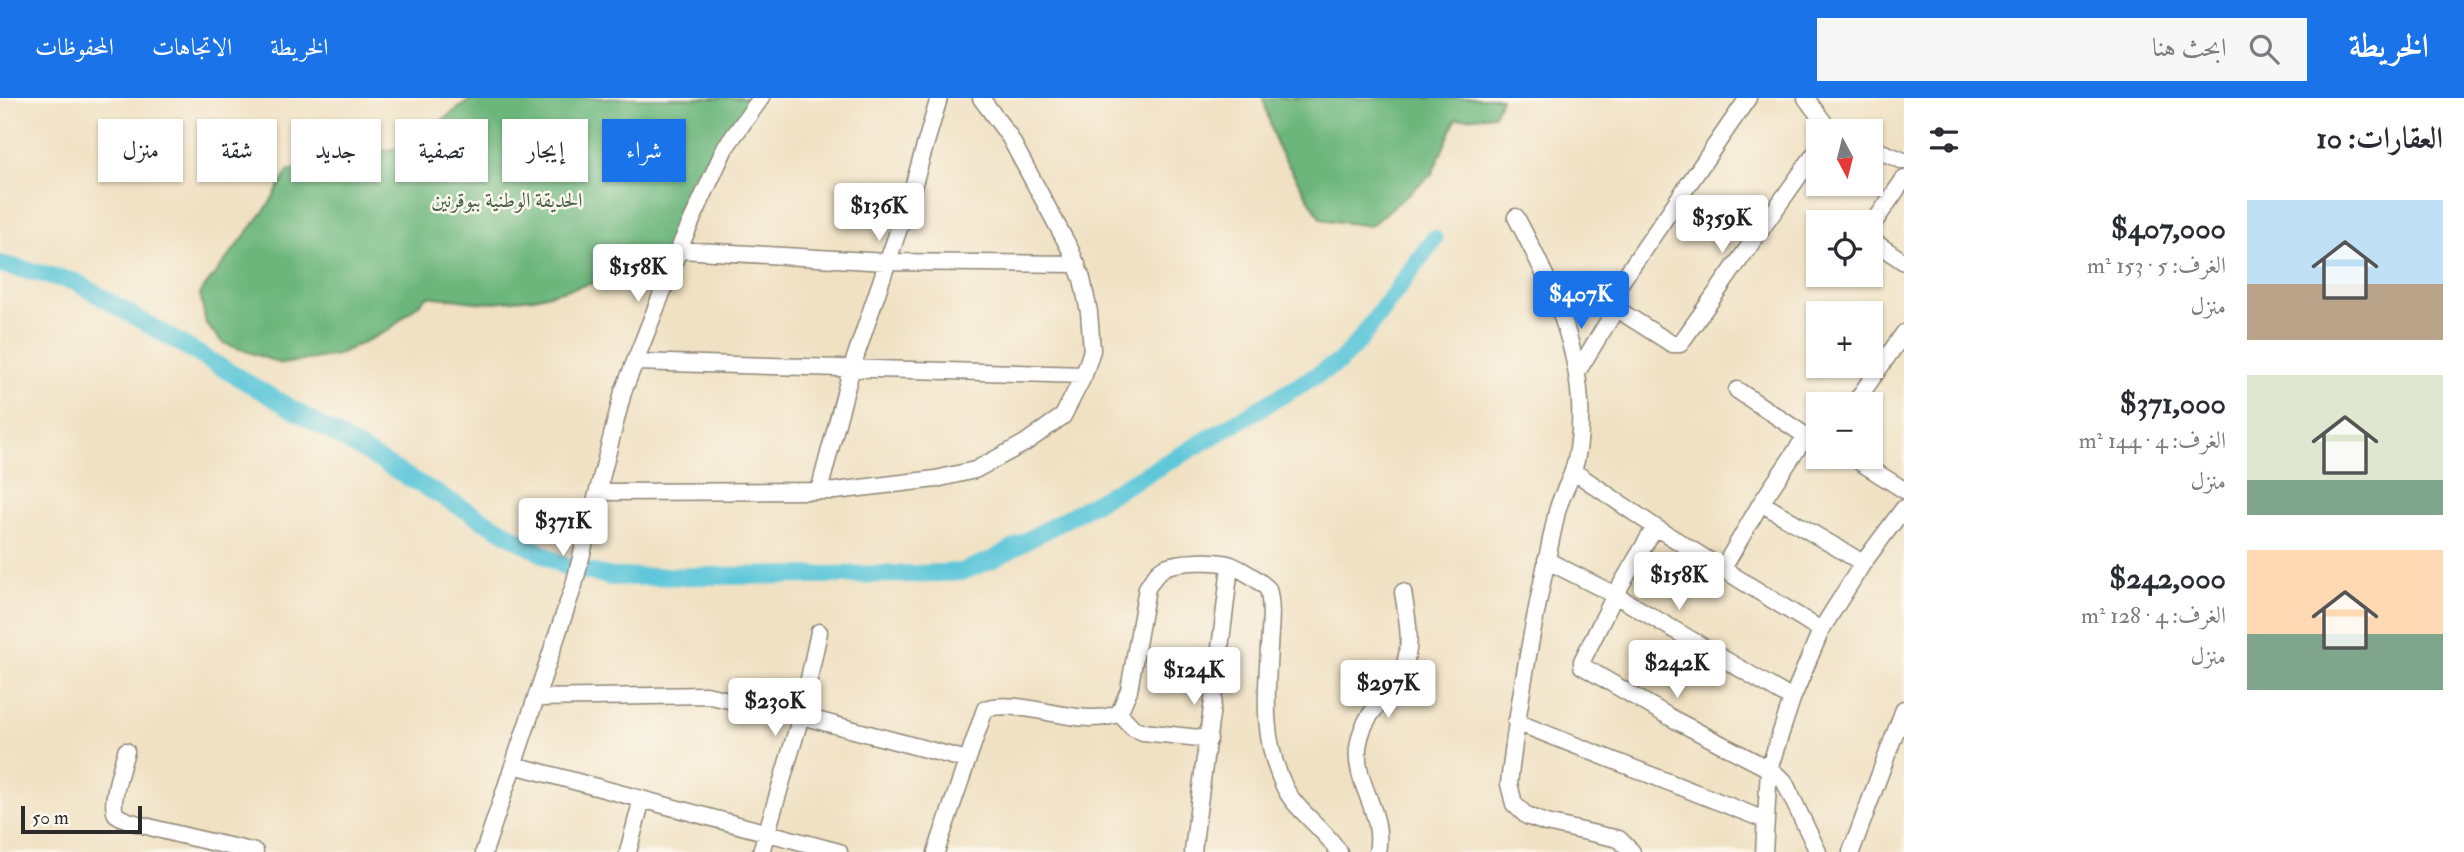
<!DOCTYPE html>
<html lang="ar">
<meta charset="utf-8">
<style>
:root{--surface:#fff;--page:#f7f7f7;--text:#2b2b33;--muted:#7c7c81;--accent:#1a73e8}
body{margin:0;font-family:"IM FELL Double Pica",Amiri,serif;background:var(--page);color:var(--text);direction:rtl;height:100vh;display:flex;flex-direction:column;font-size:26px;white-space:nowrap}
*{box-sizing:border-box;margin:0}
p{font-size:23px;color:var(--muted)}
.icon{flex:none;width:38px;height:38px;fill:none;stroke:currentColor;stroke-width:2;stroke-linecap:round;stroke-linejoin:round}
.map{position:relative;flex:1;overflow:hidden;direction:ltr}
.panel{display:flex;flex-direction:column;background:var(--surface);width:560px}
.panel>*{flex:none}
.banner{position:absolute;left:21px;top:21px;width:665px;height:63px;direction:rtl;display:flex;gap:14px}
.needle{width:46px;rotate:173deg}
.tools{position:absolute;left:1806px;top:21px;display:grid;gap:14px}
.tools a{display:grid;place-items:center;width:77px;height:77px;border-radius:0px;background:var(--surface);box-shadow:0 2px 5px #0004;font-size:35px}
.scale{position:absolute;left:21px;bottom:18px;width:121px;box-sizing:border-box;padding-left:7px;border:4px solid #2b2b2b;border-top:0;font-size:19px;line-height:24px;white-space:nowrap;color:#2b2b2b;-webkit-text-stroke:5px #fbf7ec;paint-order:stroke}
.price{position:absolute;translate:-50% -60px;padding:0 16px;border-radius:7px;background:#fff;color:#222;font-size:23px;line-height:46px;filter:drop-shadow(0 2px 4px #0008)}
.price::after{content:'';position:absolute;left:50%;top:42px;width:21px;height:16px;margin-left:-10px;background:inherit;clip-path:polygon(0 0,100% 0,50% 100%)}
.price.on{background:var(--accent);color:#fff}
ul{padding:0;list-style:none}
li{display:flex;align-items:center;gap:21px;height:175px;padding:0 21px}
li span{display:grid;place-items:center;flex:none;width:196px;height:140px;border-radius:0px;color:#555}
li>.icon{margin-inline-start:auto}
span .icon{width:84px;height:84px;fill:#fffc;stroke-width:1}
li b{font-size:30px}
h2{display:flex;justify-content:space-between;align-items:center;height:84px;padding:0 21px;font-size:30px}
.tag{padding:0 24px;border-radius:0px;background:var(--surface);box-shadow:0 2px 5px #0004;font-size:24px;line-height:63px}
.tag.on{background:var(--accent);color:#fff}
header{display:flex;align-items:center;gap:42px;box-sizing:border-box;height:98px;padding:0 35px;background:var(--accent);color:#fff}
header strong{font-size:33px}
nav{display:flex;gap:38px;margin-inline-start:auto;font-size:24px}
.search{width:490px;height:63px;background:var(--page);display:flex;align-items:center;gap:18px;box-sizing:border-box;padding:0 24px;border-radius:0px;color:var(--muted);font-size:26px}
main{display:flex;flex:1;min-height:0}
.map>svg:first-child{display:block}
.forest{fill:#6cb67c;stroke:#4c7054;stroke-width:2}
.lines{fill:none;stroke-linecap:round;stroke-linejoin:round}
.canal{stroke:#5ec7d9;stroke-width:18}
.street-casing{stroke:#8e8677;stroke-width:19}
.street{stroke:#fff;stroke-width:16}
.labels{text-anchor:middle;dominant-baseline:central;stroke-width:5;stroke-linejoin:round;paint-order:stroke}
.park-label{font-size:21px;fill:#465e4a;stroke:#fbf7ec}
</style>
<header>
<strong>الخريطة</strong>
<div class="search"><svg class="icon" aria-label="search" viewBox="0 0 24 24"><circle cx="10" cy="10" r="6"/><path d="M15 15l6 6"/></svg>ابحث هنا</div>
<nav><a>الخريطة</a><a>الاتجاهات</a><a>المحفوظات</a></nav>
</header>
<main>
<section class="panel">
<h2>العقارات: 10<svg class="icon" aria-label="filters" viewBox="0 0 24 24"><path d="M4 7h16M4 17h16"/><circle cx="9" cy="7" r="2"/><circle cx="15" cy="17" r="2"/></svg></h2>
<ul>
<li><span style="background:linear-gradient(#bfe0f5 60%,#b9a48a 0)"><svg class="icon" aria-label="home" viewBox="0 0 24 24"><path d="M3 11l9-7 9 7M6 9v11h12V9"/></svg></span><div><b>$407,000</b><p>الغرف: 5 · 153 m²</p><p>منزل</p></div></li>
<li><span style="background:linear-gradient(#dfe7d0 75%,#7fa58c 0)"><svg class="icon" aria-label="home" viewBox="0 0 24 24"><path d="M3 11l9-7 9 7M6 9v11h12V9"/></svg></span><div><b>$371,000</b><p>الغرف: 4 · 144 m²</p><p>منزل</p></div></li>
<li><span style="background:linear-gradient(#ffd9b3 60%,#7fa58c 0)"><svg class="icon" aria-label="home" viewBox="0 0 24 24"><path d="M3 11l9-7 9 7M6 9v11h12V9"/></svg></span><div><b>$242,000</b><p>الغرف: 4 · 128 m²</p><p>منزل</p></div></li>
</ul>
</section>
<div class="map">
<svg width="1904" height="754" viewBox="0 0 1904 754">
<rect width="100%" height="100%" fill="#fbf7ec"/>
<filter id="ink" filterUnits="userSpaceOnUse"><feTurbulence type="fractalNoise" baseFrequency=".0143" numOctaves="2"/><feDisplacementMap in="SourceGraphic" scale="14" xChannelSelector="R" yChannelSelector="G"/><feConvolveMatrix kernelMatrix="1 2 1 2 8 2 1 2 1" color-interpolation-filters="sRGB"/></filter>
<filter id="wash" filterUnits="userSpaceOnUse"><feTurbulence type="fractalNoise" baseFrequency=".00686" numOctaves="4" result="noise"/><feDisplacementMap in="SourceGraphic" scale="28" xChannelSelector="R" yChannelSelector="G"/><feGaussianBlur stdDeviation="1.57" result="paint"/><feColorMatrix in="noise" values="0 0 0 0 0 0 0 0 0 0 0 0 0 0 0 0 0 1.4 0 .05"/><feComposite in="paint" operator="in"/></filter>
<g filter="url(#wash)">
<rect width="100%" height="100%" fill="#f0e1c3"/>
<path class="forest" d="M473,0h282l-35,40 -22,55 -35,62 -54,24 -75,19 -51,5 -55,-7 -39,34 -52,25 -55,9 -59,-21 -17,-19 -6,-31 68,-87 20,-35 118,-25z
M1263,0h238l-7,17 -38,4 -24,55 -62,52 -49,-7 -45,-74z"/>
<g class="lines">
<path class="canal" d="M0,166l76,18 337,198 151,86 48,11 304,-3 45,-2 33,-13 190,-106 155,-91 20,-21 75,-102"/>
</g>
</g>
<g filter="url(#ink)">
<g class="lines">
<g class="street-casing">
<path id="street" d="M1748,0l-138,200 2,8 60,38h8l138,-195
M1806,0l24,33
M1871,50l33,13
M1516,119c31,59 60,117 64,185 1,22 0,48 -7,69 -5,15 -14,28 -17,45 -19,89 -37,177 -47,268l5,20 13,12 19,7 73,16 13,13
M1871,134l4,-11 29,-42
M1871,137l5,8 28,19
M680,152l206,12 191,2
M635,264l449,13
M1577,274l39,-63
M1737,292l69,46 12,3
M1854,306l50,-71
M1852,359l52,33
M1573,373l82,56 166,103
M819,393l33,-124 61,-180 26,-89
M600,394l235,-1 101,-12 39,-9 50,-27 38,-27 21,-41 8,-25 -3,-38 -7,-33 -11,-28 -62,-115 -28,-38
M1761,405l102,60
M1655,429l-40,68 -33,66v5l93,54 94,49 15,12 34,71
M1546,462l69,35 177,104
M1722,472l39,-67 45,-67
M537,600l169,-3 95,21 166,44
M1119,615l14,15 10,4 66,7
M1516,624l249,98
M126,653c-3,12 -17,53 -10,63 7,10 119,33 139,38
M514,667l325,87
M484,754l90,-267 49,-193 59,-150 43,-94 36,-50
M628,754l14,-53
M761,754l40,-136 18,-84
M936,754l49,-143c37,-12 98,21 134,4l10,-23 18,-102c5,-8 10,-17 18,-21 14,-6 52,-7 66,-2 12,5 28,15 37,24 5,18 2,40 1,59 -3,50 -7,91 15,138 10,23 40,42 55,66
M1193,754c11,-96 27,-191 37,-287
M1377,754c8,-40 -23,-67 -19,-104 5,-39 30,-46 44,-77 12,-26 5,-53 1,-79
M1764,754l5,-83 23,-70 29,-69 42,-67 41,-55
M1851,754l53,-143"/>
</g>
<use href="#street" class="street"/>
</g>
</g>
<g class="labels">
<g class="park-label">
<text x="507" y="102">الحديقة الوطنية ببوقرنين</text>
</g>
</g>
</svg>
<div class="tools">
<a><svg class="needle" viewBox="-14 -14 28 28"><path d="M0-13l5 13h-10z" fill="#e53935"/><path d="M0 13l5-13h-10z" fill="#7c7c81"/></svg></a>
<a><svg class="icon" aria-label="locate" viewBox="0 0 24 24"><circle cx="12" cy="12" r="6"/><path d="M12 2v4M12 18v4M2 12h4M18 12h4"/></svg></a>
<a>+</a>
<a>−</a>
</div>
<div class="scale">50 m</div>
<b class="price" style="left:879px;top:145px">$136K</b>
<b class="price" style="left:1722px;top:157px">$359K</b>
<b class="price" style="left:638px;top:206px">$158K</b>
<b class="price on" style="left:1581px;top:233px">$407K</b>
<b class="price" style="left:563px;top:460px">$371K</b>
<b class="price" style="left:1679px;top:514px">$158K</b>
<b class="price" style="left:1677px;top:602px">$242K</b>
<b class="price" style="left:1194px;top:609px">$124K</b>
<b class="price" style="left:1388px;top:622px">$297K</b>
<b class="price" style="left:775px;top:640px">$230K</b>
<div class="banner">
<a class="tag on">شراء</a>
<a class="tag">إيجار</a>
<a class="tag">تصفية</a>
<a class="tag">جديد</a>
<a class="tag">شقة</a>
<a class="tag">منزل</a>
</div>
</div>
</main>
